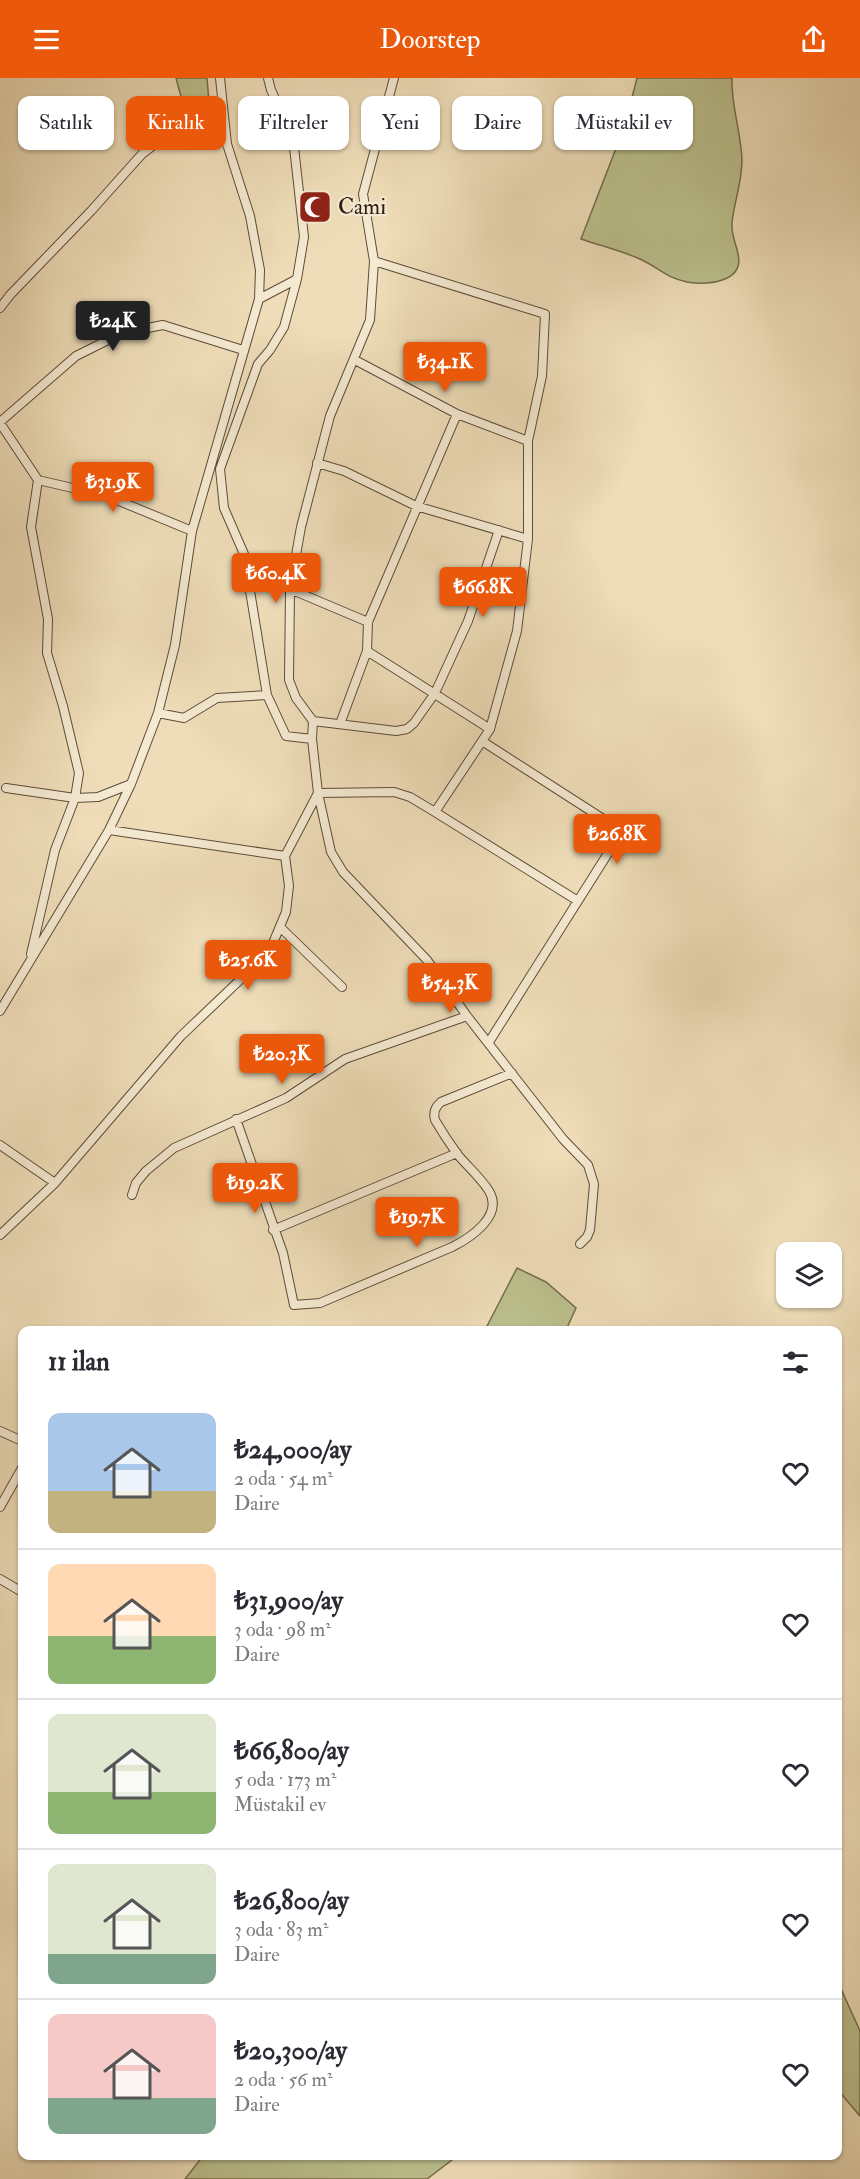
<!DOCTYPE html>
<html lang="tr">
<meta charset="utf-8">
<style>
:root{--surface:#fff;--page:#f7f7f7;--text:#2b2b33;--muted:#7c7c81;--line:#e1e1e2;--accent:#ea580c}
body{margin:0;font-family:"IM FELL Double Pica",serif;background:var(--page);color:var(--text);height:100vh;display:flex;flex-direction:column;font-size:22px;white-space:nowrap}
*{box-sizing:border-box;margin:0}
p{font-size:20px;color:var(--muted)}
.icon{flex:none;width:33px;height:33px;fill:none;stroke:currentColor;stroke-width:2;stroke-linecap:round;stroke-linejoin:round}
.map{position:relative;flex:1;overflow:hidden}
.drawer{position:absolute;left:18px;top:1248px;width:824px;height:834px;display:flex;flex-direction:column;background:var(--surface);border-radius:12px;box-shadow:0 2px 4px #0004}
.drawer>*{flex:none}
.hud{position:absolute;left:18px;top:18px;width:825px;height:54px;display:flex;gap:12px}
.controls{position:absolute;left:776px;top:1164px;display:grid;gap:12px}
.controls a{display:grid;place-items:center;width:66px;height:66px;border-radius:12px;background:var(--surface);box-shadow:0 2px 4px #0004;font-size:30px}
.price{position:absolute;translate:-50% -51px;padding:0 14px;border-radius:6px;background:var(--accent);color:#fff;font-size:20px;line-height:39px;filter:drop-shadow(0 2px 3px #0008)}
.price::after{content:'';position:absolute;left:50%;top:36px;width:18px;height:14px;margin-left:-9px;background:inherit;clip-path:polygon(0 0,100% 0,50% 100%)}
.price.on{background:#222;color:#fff}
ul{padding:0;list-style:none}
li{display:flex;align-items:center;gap:18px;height:150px;padding:0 30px}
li+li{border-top:2px solid var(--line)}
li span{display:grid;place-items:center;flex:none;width:168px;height:120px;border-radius:12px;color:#555}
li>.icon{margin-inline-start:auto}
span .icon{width:72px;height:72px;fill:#fffc;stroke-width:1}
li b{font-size:26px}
h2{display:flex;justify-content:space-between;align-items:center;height:72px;padding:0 30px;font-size:26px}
.tag{padding:0 21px;border-radius:12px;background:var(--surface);box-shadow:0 2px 4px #0004;font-size:21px;line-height:54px}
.tag.on{background:var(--accent);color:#fff}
header{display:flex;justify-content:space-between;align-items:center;height:78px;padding:0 30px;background:var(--accent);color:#fff;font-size:27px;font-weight:600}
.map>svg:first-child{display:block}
.green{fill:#bbc08d;stroke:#746d4e;stroke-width:1.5}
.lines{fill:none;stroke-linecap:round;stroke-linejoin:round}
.minor-casing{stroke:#5e4b39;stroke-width:10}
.minor{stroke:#f4e9d1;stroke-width:8}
.labels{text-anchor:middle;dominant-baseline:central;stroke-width:4.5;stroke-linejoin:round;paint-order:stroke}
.poi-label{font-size:22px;fill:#2e1a0f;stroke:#f4e9d1;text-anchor:start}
</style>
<header><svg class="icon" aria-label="menu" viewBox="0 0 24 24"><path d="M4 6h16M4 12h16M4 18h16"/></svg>Doorstep<svg class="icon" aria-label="share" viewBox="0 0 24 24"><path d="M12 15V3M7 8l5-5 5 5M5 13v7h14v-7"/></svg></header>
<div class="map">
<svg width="860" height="2101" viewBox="0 0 860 2101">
<rect width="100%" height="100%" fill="#eeddb8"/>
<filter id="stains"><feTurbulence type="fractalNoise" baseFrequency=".00333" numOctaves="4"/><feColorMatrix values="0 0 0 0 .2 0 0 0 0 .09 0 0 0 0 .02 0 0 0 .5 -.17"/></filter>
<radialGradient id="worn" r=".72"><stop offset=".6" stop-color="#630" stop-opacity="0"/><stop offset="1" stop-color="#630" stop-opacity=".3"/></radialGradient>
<path class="green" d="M176,0h31l4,48c-26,-4 -29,-26 -35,-48z
M637,0h95c-1,28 9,54 10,82 0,23 -8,42 -10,63 -1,12 4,20 6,31 7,29 -32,31 -51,28 -20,-4 -28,-14 -45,-22 -19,-9 -41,-14 -61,-21l44,-114z
M517,1190l29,14 30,26 -10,22h-81z
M837,1902l23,51v85l-23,-27z
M203,2078h254l-30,23h-242z"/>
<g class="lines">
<g class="minor-casing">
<path id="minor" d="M374,183l171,53 -3,62 -14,65v98l-11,92 -27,98 -55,83 -25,-15 -16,-5 -76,1 13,59 12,20 84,88 40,56 96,123 25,26 6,19 -4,46 -3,7 -7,7
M297,201l-13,48 -14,23 -12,14 -38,105 4,39 20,46 23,141 19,41 26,3
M259,221l38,-20 7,-42 -11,-99 -22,-48 -3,-12
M0,230l10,-13 81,-84 51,-57 30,-23 25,-4 30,17
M355,282l102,54 71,27
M0,344l76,-66 46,-23 41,-8 80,25
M0,345l38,57 -7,47 17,92 -1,34 16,53 16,67 -4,25 -20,52 -24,104
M317,385l27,8 72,35 112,33
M38,402l69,16 85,35
M290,511l78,33
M367,573l123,78
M158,635l26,5 33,-20 50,-3
M313,643l83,10 11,-2 7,-6 21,-30 33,-72 31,-91
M340,646l27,-73 1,-29 89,-208
M482,663l140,90 -133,211
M6,710l69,10 23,-1 33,-13
M435,734l143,89
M285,778l33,-63 -6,-54 1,-18 -17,-23 -7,-18 1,-91 11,-62 29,-111 40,-96 4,-59 -11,-67 31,-116
M281,850l61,59
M0,933l109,-181 22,-46 27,-71 17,-68 17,-114 67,-232 1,-29 -10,-54 -23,-72 -7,-66
M236,1041l47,134 11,52 26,-2 132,-56c18,-9 52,-31 37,-56 -8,-13 -21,-24 -31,-36 -8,-11 -16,-23 -23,-35 -2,-7 0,-13 6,-18l71,-29
M0,1067l55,38
M132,1117l4,-12 10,-12 28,-23 112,-50 59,-39 122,-43
M273,1152l184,-77
M0,1157l55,-52 126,-147 81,-77 11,-16 13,-31 3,-26 -4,-30 -176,-26
M0,1353l22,10
M0,1429l22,-39
M0,1501l22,13"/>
</g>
<use href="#minor" class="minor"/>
</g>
<defs>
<g id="mosque-square" transform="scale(1.725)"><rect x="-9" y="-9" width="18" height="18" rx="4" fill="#8f2418" stroke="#f4e9d1"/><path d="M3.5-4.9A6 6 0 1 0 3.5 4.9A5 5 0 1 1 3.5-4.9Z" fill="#fff"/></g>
</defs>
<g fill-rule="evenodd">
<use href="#mosque-square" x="315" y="129"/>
</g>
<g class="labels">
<g class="poi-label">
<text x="338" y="129">Cami</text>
</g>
</g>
<rect width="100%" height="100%" filter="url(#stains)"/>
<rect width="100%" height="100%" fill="url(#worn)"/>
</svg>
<div class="controls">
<a><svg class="icon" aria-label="layers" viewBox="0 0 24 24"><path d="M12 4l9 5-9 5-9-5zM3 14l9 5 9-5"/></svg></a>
</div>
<b class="price on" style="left:113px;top:274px">₺24K</b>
<b class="price" style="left:445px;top:315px">₺34.1K</b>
<b class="price" style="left:113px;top:435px">₺31.9K</b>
<b class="price" style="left:276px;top:526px">₺60.4K</b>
<b class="price" style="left:483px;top:540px">₺66.8K</b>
<b class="price" style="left:617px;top:787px">₺26.8K</b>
<b class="price" style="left:248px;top:913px">₺25.6K</b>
<b class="price" style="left:450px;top:936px">₺54.3K</b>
<b class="price" style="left:282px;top:1007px">₺20.3K</b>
<b class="price" style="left:255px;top:1136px">₺19.2K</b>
<b class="price" style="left:417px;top:1170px">₺19.7K</b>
<div class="hud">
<a class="tag">Satılık</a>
<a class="tag on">Kiralık</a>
<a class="tag">Filtreler</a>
<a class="tag">Yeni</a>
<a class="tag">Daire</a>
<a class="tag">Müstakil ev</a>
</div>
<section class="drawer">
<h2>11 ilan<svg class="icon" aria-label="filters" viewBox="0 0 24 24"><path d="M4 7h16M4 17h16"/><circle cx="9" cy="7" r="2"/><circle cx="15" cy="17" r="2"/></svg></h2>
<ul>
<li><span style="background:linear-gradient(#a9c7e8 65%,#c2b280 0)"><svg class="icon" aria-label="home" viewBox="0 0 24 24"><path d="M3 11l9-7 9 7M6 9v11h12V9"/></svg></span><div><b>₺24,000/ay</b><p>2 oda · 54 m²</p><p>Daire</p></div><svg class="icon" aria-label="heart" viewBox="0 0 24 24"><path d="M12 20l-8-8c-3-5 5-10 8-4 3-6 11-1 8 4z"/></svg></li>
<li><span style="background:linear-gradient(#ffd9b3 60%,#8fb573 0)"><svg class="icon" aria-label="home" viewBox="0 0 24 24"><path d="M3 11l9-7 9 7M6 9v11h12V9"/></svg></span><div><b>₺31,900/ay</b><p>3 oda · 98 m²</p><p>Daire</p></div><svg class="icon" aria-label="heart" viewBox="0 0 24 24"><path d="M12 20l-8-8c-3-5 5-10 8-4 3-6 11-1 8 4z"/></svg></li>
<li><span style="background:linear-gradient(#dfe7d0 65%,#8fb573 0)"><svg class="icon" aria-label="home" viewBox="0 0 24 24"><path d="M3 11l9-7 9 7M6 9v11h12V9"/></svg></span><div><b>₺66,800/ay</b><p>5 oda · 173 m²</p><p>Müstakil ev</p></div><svg class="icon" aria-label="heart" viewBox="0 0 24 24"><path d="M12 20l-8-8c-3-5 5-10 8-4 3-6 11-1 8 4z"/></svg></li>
<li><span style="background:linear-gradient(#dfe7d0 75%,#7fa58c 0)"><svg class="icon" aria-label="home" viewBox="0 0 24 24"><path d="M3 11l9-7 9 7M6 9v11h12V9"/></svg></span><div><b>₺26,800/ay</b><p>3 oda · 83 m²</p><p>Daire</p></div><svg class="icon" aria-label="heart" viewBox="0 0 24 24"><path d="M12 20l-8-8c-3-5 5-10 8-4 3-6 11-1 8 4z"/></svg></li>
<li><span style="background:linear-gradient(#f6c9c9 70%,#7fa58c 0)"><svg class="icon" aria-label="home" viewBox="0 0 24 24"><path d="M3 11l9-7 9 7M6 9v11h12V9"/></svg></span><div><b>₺20,300/ay</b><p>2 oda · 56 m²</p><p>Daire</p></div><svg class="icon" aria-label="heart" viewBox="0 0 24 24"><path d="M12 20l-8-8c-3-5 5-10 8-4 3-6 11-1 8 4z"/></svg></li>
</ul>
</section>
</div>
